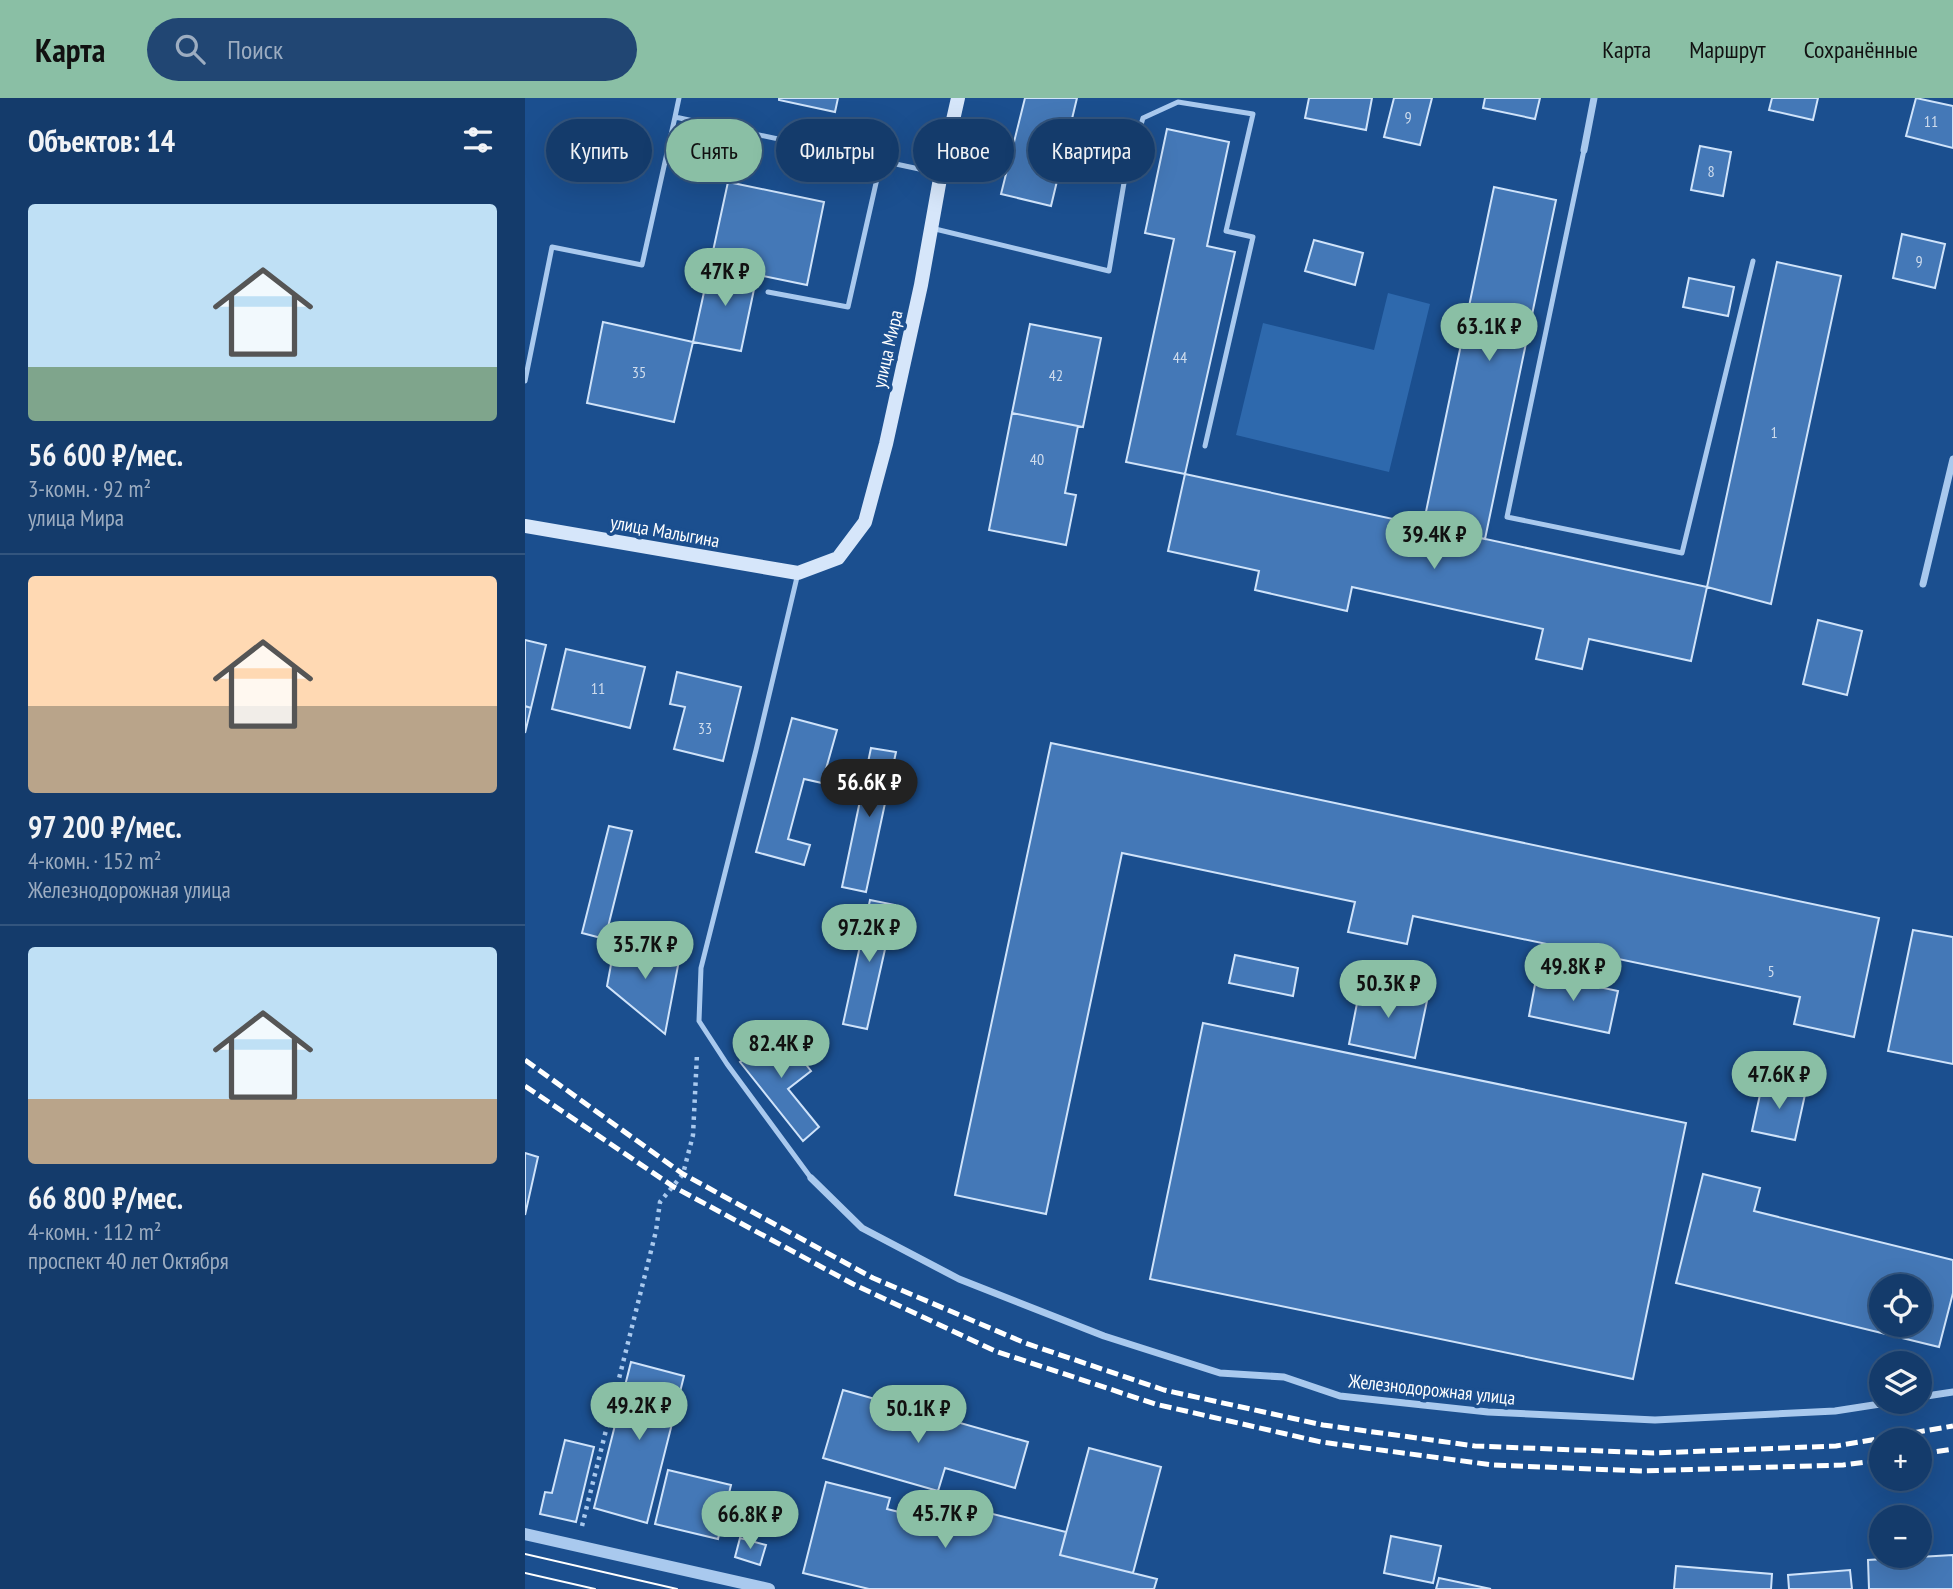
<!DOCTYPE html>
<html lang="ru">
<meta charset="utf-8">
<style>
:root{--surface:#143b6b;--page:#214673;--text:#f1f3f6;--muted:#9dadc1;--line:#33557e;--accent:#8abfa5}
body{margin:0;font-family:"PT Sans Narrow",sans-serif;background:var(--page);color:var(--text);height:100vh;display:flex;flex-direction:column;font-size:26px;white-space:nowrap}
*{box-sizing:border-box;margin:0}
p{font-size:23px;color:var(--muted)}
.icon{flex:none;width:38px;height:38px;fill:none;stroke:currentColor;stroke-width:2;stroke-linecap:round;stroke-linejoin:round}
.map{position:relative;flex:1;overflow:hidden}
.details{display:flex;flex-direction:column;background:var(--surface);width:525px}
.details>*{flex:none}
.guide{position:absolute;left:21px;top:21px;width:665px;height:63px;display:flex;gap:14px}
.buttons{position:absolute;left:1344px;top:1176px;display:grid;gap:14px}
.buttons a{display:grid;place-items:center;width:63px;height:63px;border-radius:50%;background:var(--surface);box-shadow:0 7px 28px #0002,0 0 0 2px var(--line);font-size:35px}
.price{position:absolute;translate:-50% -60px;padding:0 16px;border-radius:24px;background:var(--accent);color:#111;font-size:23px;line-height:46px;filter:drop-shadow(0 2px 4px #0008)}
.price::after{content:'';position:absolute;left:50%;top:42px;width:21px;height:16px;margin-left:-10px;background:inherit;clip-path:polygon(0 0,100% 0,50% 100%)}
.price.active{background:#222;color:#fff}
ul{padding:0;list-style:none}
li{display:grid;align-content:center;gap:14px;height:371px;padding:0 28px}
li+li{border-top:2px solid var(--line)}
li span{display:grid;place-items:center;height:217px;border-radius:7px;color:#555}
li>.icon{margin-inline-start:auto}
span .icon{width:126px;height:126px;fill:#fffc;stroke-width:1}
li b{font-size:30px}
h2{display:flex;justify-content:space-between;align-items:center;height:84px;padding:0 28px;font-size:30px}
.chip{padding:0 24px;border-radius:32px;background:var(--surface);box-shadow:0 7px 28px #0002,0 0 0 2px var(--line);font-size:24px;line-height:63px}
.chip.active{background:var(--accent);color:#111}
header{display:flex;align-items:center;gap:42px;box-sizing:border-box;height:98px;padding:0 35px;background:var(--accent);color:#111}
header strong{font-size:33px}
nav{display:flex;gap:38px;margin-inline-start:auto;font-size:24px}
.search{width:490px;height:63px;background:var(--page);display:flex;align-items:center;gap:18px;box-sizing:border-box;padding:0 24px;border-radius:38px;color:var(--muted);font-size:26px}
main{display:flex;flex:1;min-height:0}
.map>svg:first-child{display:block}
.green{fill:#2e69ad}
.building{fill:#4478b7;stroke:#cfe3fa;stroke-width:2;fill-rule:evenodd}
.lines{fill:none;stroke-linecap:round;stroke-linejoin:round}
.path{stroke:#a9c9ee;stroke-width:4.5;stroke-dasharray:3.5 5;stroke-linecap:butt}
.service{stroke:#a9c9ee;stroke-width:5}
.minor{stroke:#a9c9ee;stroke-width:7}
.tertiary{stroke:#a9c9ee;stroke-width:12}
.secondary{stroke:#d6e6fa;stroke-width:14}
.tram{stroke:#fff;stroke-width:2}
.rail{stroke:#fff;stroke-width:5;stroke-dasharray:12 5;stroke-linecap:butt}
.labels{text-anchor:middle;dominant-baseline:central;stroke-width:7;stroke-linejoin:round;paint-order:stroke}
.number-label{font-size:16px;fill:#d0dded}
.street-label{font-size:19px;fill:#fff;stroke:#1b4f8f}
</style>
<header>
<strong>Карта</strong>
<div class="search"><svg class="icon" aria-label="search" viewBox="0 0 24 24"><circle cx="10" cy="10" r="6"/><path d="M15 15l6 6"/></svg>Поиск</div>
<nav><a>Карта</a><a>Маршрут</a><a>Сохранённые</a></nav>
</header>
<main>
<section class="details">
<h2>Объектов: 14<svg class="icon" aria-label="filters" viewBox="0 0 24 24"><path d="M4 7h16M4 17h16"/><circle cx="9" cy="7" r="2"/><circle cx="15" cy="17" r="2"/></svg></h2>
<ul>
<li><span style="background:linear-gradient(#bfe0f5 75%,#7fa58c 0)"><svg class="icon" aria-label="home" viewBox="0 0 24 24"><path d="M3 11l9-7 9 7M6 9v11h12V9"/></svg></span><div><b>56 600 ₽/мес.</b><p>3-комн. · 92 m²</p><p>улица Мира</p></div></li>
<li><span style="background:linear-gradient(#ffd9b3 60%,#b9a48a 0)"><svg class="icon" aria-label="home" viewBox="0 0 24 24"><path d="M3 11l9-7 9 7M6 9v11h12V9"/></svg></span><div><b>97 200 ₽/мес.</b><p>4-комн. · 152 m²</p><p>Железнодорожная улица</p></div></li>
<li><span style="background:linear-gradient(#bfe0f5 70%,#b9a48a 0)"><svg class="icon" aria-label="home" viewBox="0 0 24 24"><path d="M3 11l9-7 9 7M6 9v11h12V9"/></svg></span><div><b>66 800 ₽/мес.</b><p>4-комн. · 112 m²</p><p>проспект 40 лет Октября</p></div></li>
</ul>
</section>
<div class="map">
<svg width="1428" height="1491" viewBox="0 0 1428 1491">
<rect width="100%" height="100%" fill="#1b4f8f"/>
<path class="green" d="M863,195l42,11 -41,168 -153,-37 27,-112 111,27z"/>
<path class="building" d="M254,0h59l-3,14 -56,-12z
M500,0h52l-26,108 -50,-12z
M784,0h63l-6,32 -61,-12z
M869,0h38l-12,47 -36,-8z
M960,0h55l-5,21 -52,-11z
M1247,0h46l-5,22 -44,-10z
M1391,0l37,8v42l-47,-12z
M642,31l62,13 -22,104 28,6 -50,222 -59,-12 48,-223 -29,-6z
M1175,48l31,6 -8,44 -32,-6z
M203,84l96,20 -17,83 -97,-20z
M969,89l62,13 -71,339 -62,-13z
M1377,136l43,10 -10,44 -42,-10z
M789,142l49,13 -8,32 -50,-14z
M1252,164l64,14 -70,328 -64,-17z
M185,167l47,10 -16,76 -48,-9z
M1164,180l45,9 -6,29 -45,-9z
M78,224l90,20 -19,80 -87,-19z
M505,226l71,14 -18,89 -71,-14z
M487,315l66,13 -13,67 11,2 -10,50 -77,-15z
M660,376l522,113 -16,74 -102,-22 -7,30 -46,-10 7,-30 -191,-42 -5,24 -92,-21 4,-19 -91,-20z
M1293,522l44,11 -15,64 -44,-11z
M0,542l21,5 -15,63 -6,-2z
M41,551l79,18 -15,61 -78,-19z
M152,574l64,15 -18,74 -49,-12 11,-42 -15,-3z
M0,608l6,2 -6,25z
M267,620l45,12 -15,53 -18,-4 -16,60 22,6 -6,20 -48,-13z
M526,645l828,175 -25,119 -60,-13 6,-27 -387,-81 -6,28 -59,-12 7,-30 -233,-49 -76,361 -91,-19z
M346,650l25,4 -30,140 -24,-5z
M84,728l23,5 -27,108 -23,-6z
M345,802l25,5 -28,124 -24,-5z
M1388,832l40,7v127l-65,-13z
M90,845l65,12 -15,79 -58,-48z
M710,857l63,13 -5,28 -64,-13z
M1012,876l81,17 -9,42 -80,-17z
M836,885l67,13 -13,62 -66,-14z
M678,925l483,100 -53,256 -483,-100z
M254,932l32,41 -23,18 31,38 -16,14 -63,-79z
M1238,983l43,9 -11,50 -43,-9z
M0,1055l13,4 -13,58z
M1178,1076l57,14 -6,23 199,49v33l-14,54 -263,-64zM1356,1188h39v39h-39z
M106,1264l53,14 -37,147 -53,-15z
M318,1292l185,52 -13,46 -70,-20 -7,23 -115,-33z
M40,1342l29,7 -18,75 -36,-8 5,-22 7,1z
M564,1350l72,19 -28,106 -73,-18z
M143,1372l63,15 -13,54 -63,-15z
M301,1384l64,16 -3,11 44,11 5,-20 130,32 -6,23 97,24 -3,10h-285l-66,-16z
M866,1438l50,10 -8,37 -49,-10z
M215,1440l26,7 -6,20 -25,-8z
M1428,1457v34h-84l-1,-29z
M1151,1468l96,8 -1,15h-97z
M1325,1472l2,19h-63l-1,-14z
M914,1480l52,11h-55z"/>
<g class="lines">
<path class="path" d="M57,1428l74,-295 4,-29 23,-28 10,-39 4,-81"/>
<path class="service" d="M150,19l4,-19
M1059,52l-77,367 175,36 71,-292
M406,130l178,43 16,-94 18,-59 35,-16 75,12 -27,117 27,6 -48,209
M243,194l80,15 33,-146
M0,283l27,-134 90,18 33,-148 263,56
M273,475l-42,177 -55,218 -2,53 28,43 84,114"/>
<path class="minor" d="M1059,52l10,-52
M1398,486l30,-125
M286,1080l51,50 97,51 145,57 116,37 64,4 56,19 148,16 167,8 180,-9 58,-9
M1395,1299l33,-5"/>
<path class="tertiary" d="M0,1436l244,55"/>
<path class="secondary" d="M0,428l273,47 40,-15 27,-36 21,-78 35,-159 20,-112 17,-75"/>
<path class="tram" d="M0,1456l152,35
M0,1475l70,16"/>
<path class="rail" d="M0,962l158,114 190,104 152,65 139,47 159,35 152,21 179,7 182,-7 117,-20
M0,988l149,101 179,97 142,67 160,53 166,38 172,23 149,6 201,-6 38,-5
M1395,1356l33,-5"/>
</g>
<g class="labels">
<g class="number-label">
<text x="883" y="19">9</text>
<text x="1406" y="23">11</text>
<text x="1186" y="73">8</text>
<text x="1394" y="163">9</text>
<text x="655" y="259">44</text>
<text x="114" y="274">35</text>
<text x="531" y="277">42</text>
<text x="1249" y="334">1</text>
<text x="512" y="361">40</text>
<text x="73" y="590">11</text>
<text x="180" y="630">33</text>
<text x="1246" y="873">5</text>
</g>
<g class="street-label">
<text transform="translate(362 251) rotate(-77)">улица Мира</text>
<text transform="translate(140 433) rotate(10)">улица Малыгина</text>
<text transform="translate(907 1291) rotate(6)">Железнодорожная улица</text>
</g>
</g>
</svg>
<div class="buttons">
<a><svg class="icon" aria-label="locate" viewBox="0 0 24 24"><circle cx="12" cy="12" r="6"/><path d="M12 2v4M12 18v4M2 12h4M18 12h4"/></svg></a>
<a><svg class="icon" aria-label="layers" viewBox="0 0 24 24"><path d="M12 4l9 5-9 5-9-5zM3 14l9 5 9-5"/></svg></a>
<a>+</a>
<a>−</a>
</div>
<b class="price" style="left:200px;top:210px">47K ₽</b>
<b class="price" style="left:964px;top:265px">63.1K ₽</b>
<b class="price" style="left:909px;top:473px">39.4K ₽</b>
<b class="price active" style="left:344px;top:721px">56.6K ₽</b>
<b class="price" style="left:344px;top:866px">97.2K ₽</b>
<b class="price" style="left:120px;top:883px">35.7K ₽</b>
<b class="price" style="left:1048px;top:905px">49.8K ₽</b>
<b class="price" style="left:863px;top:922px">50.3K ₽</b>
<b class="price" style="left:256px;top:982px">82.4K ₽</b>
<b class="price" style="left:1254px;top:1013px">47.6K ₽</b>
<b class="price" style="left:114px;top:1344px">49.2K ₽</b>
<b class="price" style="left:393px;top:1347px">50.1K ₽</b>
<b class="price" style="left:420px;top:1452px">45.7K ₽</b>
<b class="price" style="left:225px;top:1453px">66.8K ₽</b>
<div class="guide">
<a class="chip">Купить</a>
<a class="chip active">Снять</a>
<a class="chip">Фильтры</a>
<a class="chip">Новое</a>
<a class="chip">Квартира</a>
</div>
</div>
</main>
